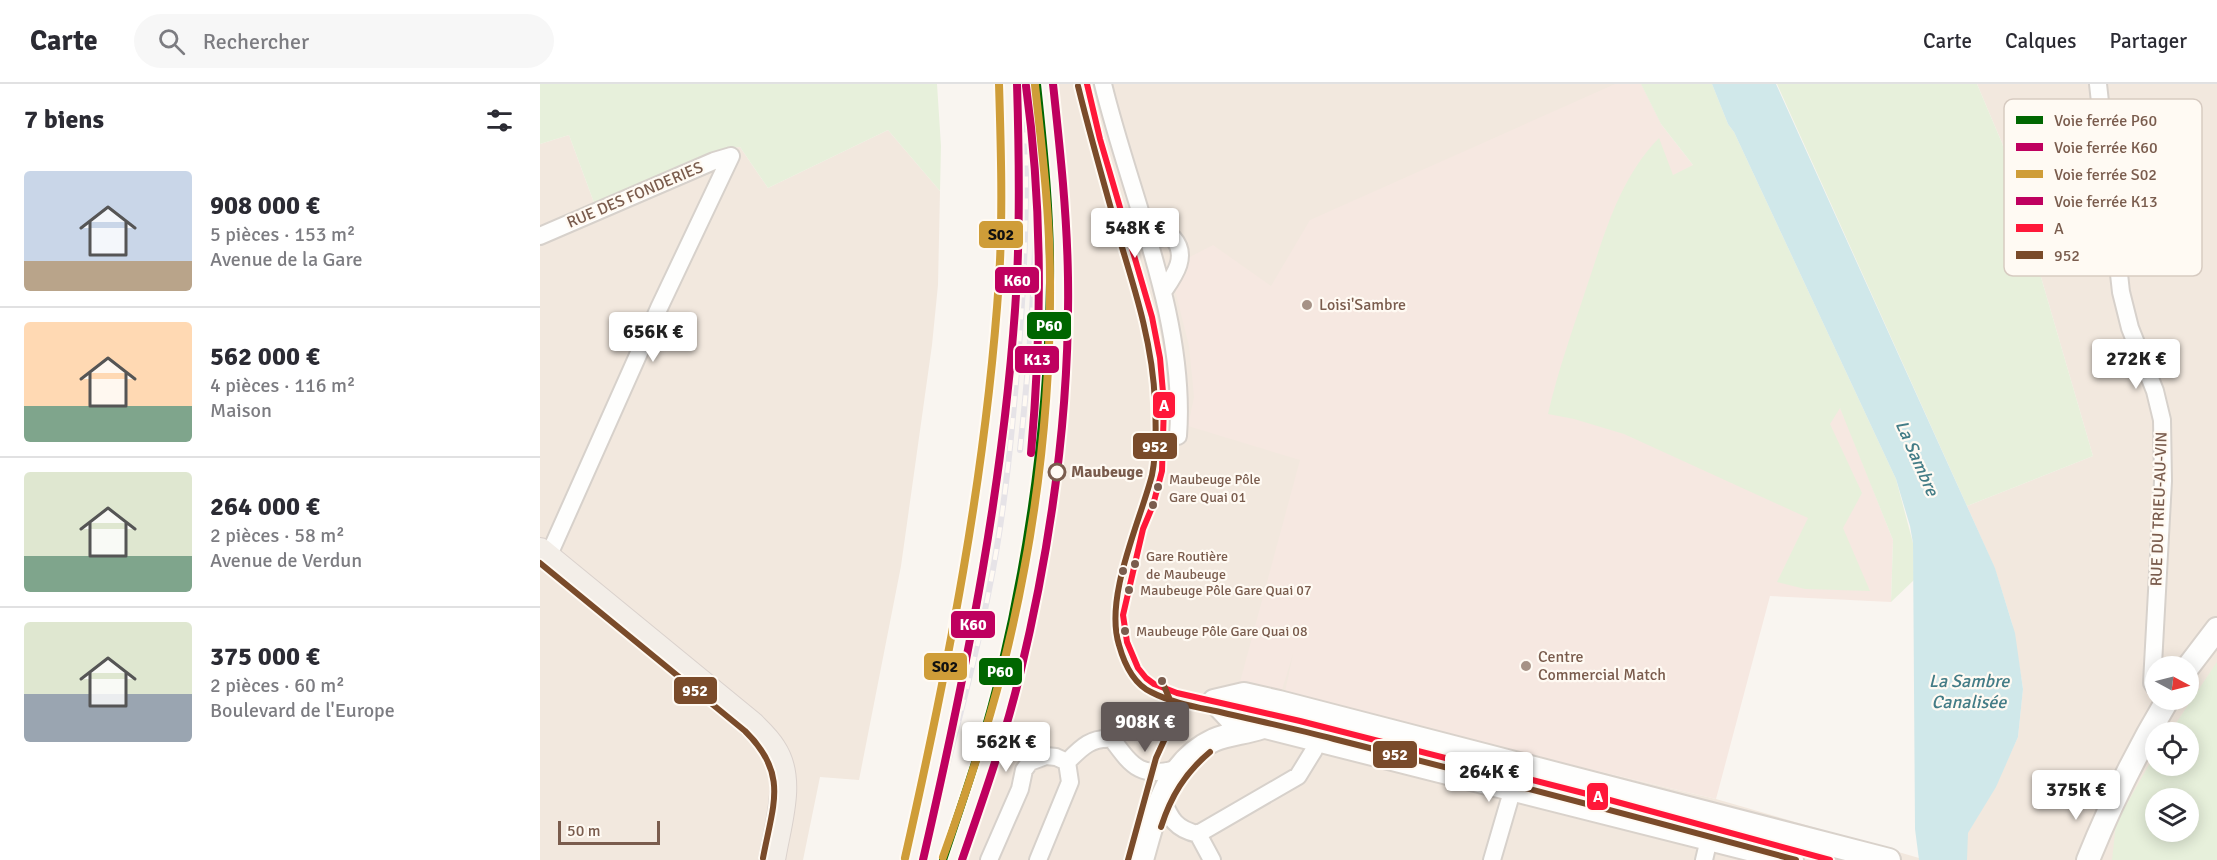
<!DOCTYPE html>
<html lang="fr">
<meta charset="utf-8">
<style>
:root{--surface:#fff;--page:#f7f7f7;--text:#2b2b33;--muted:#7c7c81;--line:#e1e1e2;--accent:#625958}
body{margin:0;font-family:Signika,sans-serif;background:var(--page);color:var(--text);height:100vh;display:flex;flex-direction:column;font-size:22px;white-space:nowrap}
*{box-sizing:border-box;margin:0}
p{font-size:20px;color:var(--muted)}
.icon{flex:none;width:33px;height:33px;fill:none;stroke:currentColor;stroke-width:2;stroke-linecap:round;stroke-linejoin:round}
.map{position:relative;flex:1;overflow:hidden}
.drawer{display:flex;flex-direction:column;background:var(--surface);width:540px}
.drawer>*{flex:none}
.needle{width:39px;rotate:97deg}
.controls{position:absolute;left:1605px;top:572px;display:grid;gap:12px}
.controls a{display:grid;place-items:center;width:54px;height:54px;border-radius:50%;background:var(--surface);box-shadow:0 3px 15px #0003;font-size:30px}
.scale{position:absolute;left:18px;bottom:15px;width:102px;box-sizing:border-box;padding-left:6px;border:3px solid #7a5c4d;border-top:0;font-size:16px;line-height:21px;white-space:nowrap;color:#7a5c4d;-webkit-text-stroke:4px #fffaf3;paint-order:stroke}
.price{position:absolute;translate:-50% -51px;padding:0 14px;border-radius:6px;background:#fff;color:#222;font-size:20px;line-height:39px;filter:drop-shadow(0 2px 3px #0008)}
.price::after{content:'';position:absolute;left:50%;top:36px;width:18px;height:14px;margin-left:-9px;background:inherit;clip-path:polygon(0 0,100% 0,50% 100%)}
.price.selected{background:var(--accent);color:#fff}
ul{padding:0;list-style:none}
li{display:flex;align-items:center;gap:18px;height:150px;padding:0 24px}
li+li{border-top:2px solid var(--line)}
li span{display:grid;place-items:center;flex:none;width:168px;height:120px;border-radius:6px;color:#555}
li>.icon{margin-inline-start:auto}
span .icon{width:72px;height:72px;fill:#fffc;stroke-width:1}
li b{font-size:26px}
h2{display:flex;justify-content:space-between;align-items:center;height:72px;padding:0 24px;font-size:26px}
header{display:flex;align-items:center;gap:36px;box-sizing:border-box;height:84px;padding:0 30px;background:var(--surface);border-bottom:2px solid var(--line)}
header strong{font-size:28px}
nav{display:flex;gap:33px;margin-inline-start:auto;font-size:21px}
.search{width:420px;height:54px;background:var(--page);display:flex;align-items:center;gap:15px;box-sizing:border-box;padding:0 21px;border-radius:33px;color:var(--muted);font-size:22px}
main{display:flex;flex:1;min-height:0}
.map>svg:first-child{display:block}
.residential{fill:#f2e8de;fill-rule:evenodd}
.commercial{fill:#f6e8e1}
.green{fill:#e7f0db;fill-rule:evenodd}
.water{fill:#d0e8ea}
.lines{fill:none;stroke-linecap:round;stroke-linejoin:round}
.minor-casing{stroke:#d7d1cb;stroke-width:20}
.secondary-casing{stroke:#d9d2cb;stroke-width:26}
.primary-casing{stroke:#dad1cc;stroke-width:28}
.minor{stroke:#fefefd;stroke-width:16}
.secondary{stroke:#fefefd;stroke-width:22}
.primary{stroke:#f3eee8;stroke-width:26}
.rail-casing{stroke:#e6e3e7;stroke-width:6}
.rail{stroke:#fffaf3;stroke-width:4;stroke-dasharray:11;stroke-linecap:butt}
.bus-1-casing{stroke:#fffaf3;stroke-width:10}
.bus-2-casing{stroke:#fffaf3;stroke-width:10}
.bus-1{stroke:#ff1839;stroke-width:6}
.bus-2{stroke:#7a4b2a;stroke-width:6}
.rail-1-casing{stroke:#fffaf3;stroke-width:12}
.rail-2-casing{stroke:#fffaf3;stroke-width:12}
.rail-3-casing{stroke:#fffaf3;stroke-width:12}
.rail-4-casing{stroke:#fffaf3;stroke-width:12}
.rail-1{stroke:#060;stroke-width:8}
.rail-2{stroke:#bf005f;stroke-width:8}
.rail-3{stroke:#cf9d38;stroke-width:8}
.rail-4{stroke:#bf005f;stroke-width:8}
.poi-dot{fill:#a69286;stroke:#fffaf3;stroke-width:2}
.stop-dot{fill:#fffaf3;stroke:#7a5c4d;stroke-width:3}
.bus-dot{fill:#7a5c4d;stroke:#fffaf3;stroke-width:2}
.labels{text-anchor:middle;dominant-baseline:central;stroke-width:4.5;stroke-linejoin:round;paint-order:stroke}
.bus-label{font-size:14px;fill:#7a5c4d;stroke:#fffaf3;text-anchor:start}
.street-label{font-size:16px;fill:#7a5c4d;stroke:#fffaf3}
.poi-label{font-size:16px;fill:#7a5c4d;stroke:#fffaf3;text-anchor:start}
.stop-label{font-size:16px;font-weight:bold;fill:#7a5c4d;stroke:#fffaf3;text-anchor:start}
.water-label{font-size:18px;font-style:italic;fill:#437c86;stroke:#fffaf3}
.key{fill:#fffaf3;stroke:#d7cbc1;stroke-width:1.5}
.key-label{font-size:16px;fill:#7a5c4d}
.line-badge{stroke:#fffaf3;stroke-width:2}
.badge-label{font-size:16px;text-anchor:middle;font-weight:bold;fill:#fff}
.pale-badge-label{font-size:16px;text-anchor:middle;font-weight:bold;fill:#111}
</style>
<header>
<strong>Carte</strong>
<div class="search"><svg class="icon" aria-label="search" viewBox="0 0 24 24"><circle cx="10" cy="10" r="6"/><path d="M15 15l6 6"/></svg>Rechercher</div>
<nav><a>Carte</a><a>Calques</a><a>Partager</a></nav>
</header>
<main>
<section class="drawer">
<h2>7 biens<svg class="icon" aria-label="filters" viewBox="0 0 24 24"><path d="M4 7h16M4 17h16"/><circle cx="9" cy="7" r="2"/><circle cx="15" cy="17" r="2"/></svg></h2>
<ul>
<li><span style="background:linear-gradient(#c9d6e8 75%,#b9a48a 0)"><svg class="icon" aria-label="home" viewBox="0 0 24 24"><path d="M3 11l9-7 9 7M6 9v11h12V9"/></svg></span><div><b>908 000 €</b><p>5 pièces · 153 m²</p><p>Avenue de la Gare</p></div></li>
<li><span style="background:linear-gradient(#ffd9b3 70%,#7fa58c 0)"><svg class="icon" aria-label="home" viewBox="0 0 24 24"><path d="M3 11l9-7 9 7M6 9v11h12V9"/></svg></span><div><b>562 000 €</b><p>4 pièces · 116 m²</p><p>Maison</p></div></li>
<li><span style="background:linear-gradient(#dfe7d0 70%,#7fa58c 0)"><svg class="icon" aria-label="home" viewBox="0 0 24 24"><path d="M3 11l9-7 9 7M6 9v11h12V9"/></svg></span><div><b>264 000 €</b><p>2 pièces · 58 m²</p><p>Avenue de Verdun</p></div></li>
<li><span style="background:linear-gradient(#dfe7d0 60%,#9aa5b1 0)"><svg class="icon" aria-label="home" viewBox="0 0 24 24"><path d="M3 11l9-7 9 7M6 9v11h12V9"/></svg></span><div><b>375 000 €</b><p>2 pièces · 60 m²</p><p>Boulevard de l'Europe</p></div></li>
</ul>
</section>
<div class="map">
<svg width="1677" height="776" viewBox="0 0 1677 776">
<rect width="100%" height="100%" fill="#f9f5f0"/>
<path class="residential" d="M510,0h591l20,40 -377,573 432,102 203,59v2h-959l27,-73 34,-124 15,-72 20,-138 9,-98 1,-65 -3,-85z
M1437,0h240v776h-250v-26l28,-47 23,-50 5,-49 -11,-65 -17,-54 -28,-63 126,-50 -91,-313zM1616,582h32v33h-32zM1616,648h32v33h-32zM1616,714h32v33h-32z
M348,46l52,61 -2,94 -6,60 -31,221 -42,214 -39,-3 -17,83h-263v-716l29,-9 27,73 126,-59 18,-2 28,41z"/>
<path class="commercial" d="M1075,0h26l20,40 32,41 49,35 102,216 49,124 -2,62 -121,-6 -54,203 -432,-102 9,-43 -12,39 -41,-11 60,-222 -112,-34 6,-29 -5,-51 -15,-60 12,-27 27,-14 58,41 39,-66z"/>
<path class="green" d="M0,0h397l4,62 -1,45 -52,-61 -120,58 -28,-41 -18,2 -126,59 -27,-73 -29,9z
M1101,0h71l16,40 6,8 162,347 17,64 1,37 -23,22 2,-62 -53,-132 -10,16 32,69 -19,35 27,63 -65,-2 -28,-7 31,-64 -184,-84 -50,-15 -26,-5c10,-44 25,-85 39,-128 18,-53 32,-107 72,-148l14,37 20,-10 -32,-41z
M1237,0h200l25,59 91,313 -126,50z
M1677,578v198h-105l4,-37 39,-69 1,11h32v-33h-18zM1616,714h32v33h-32z"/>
<path class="water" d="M1172,0h64l219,484 20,65 8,56 -5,48 -22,50 -28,46 -1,27h-48l-4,-31 -2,-286 -3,-17 -14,-47 -162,-347 -6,-8z"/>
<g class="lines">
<g class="minor-casing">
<path id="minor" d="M563,0c27,112 84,235 75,352
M1558,0l23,208 9,36 25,63 7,29 1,61 -11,202 4,6
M0,152l174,-75 17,-5
M608,157l18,-5 7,2c16,18 1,38 -10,54
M8,473l111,-249 72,-152
M527,678c14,-14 24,-25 45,-23 21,29 30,40 68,29
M621,713c9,20 13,32 37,37l100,-58 16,-26 1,-11
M658,750l14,26
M449,776l31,-71 4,-19 6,-8 16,-6 10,1 11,5 3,20 -32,78
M952,776l21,-72
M1164,776l5,-21"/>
</g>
<g class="secondary-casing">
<path id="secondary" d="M1648,583l29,-38
M674,617l30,-7 35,8 610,158
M674,617l16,17 562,142
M602,776c13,-46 24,-98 72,-120 14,-6 31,-7 46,-12
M1548,776c23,-57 49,-109 80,-161"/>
</g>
<g class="primary-casing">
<path id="primary" d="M0,467l211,173c8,8 16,15 22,25 21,31 4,77 -1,111"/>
</g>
<use href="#minor" class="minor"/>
<use href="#secondary" class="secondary"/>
<use href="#primary" class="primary"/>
<g class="rail-casing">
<path id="rail" d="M480,366c13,-121 21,-244 14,-366
M364,776c56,-252 109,-517 94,-776
M386,776c17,-91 46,-179 63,-270 14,-68 21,-137 27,-207 9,-100 13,-199 8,-299"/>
</g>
<use href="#rail" class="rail"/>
<g class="bus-1-casing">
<path id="bus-1" d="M547,0l13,55 52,178 8,41 4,46 -2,67 -9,34 -10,24 -20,86 4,27 11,26 8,10 8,6 23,9 123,28 295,75 235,64"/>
</g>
<g class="bus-2-casing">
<path id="bus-2" d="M538,2c13,53 28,105 43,158 16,52 32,104 34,159 1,21 1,52 -3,72 -12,47 -48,122 -33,170 5,18 15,39 32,47 21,11 46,15 69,20 38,9 76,17 114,27 155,39 308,79 462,121
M0,479l205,168c44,43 28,73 18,127
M621,743c10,-31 24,-54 49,-75
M588,776l28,-102 17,-37 -3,-21 -8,-19"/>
</g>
<use href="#bus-1" class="bus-1"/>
<use href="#bus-2" class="bus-2"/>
<g class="rail-1-casing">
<path id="rail-1" d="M403,776c21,-63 43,-126 58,-191 30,-127 47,-255 49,-386 1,-66 -6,-133 -13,-199"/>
</g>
<g class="rail-2-casing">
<path id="rail-2" d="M383,776c44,-191 83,-385 94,-581 3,-65 2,-130 0,-195
M422,776c21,-61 43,-123 58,-186 31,-129 50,-263 48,-396 -1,-65 -8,-129 -15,-194"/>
</g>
<g class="rail-3-casing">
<path id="rail-3" d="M403,773c22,-61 43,-123 59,-186 32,-127 49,-260 48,-391 0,-66 -8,-130 -15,-195
M365,774c43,-191 81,-383 94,-578 4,-65 2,-131 0,-196"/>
</g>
<g class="rail-4-casing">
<path id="rail-4" d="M486,2c17,123 16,244 5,367"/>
</g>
<use href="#rail-1" class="rail-1"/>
<use href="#rail-2" class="rail-2"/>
<use href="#rail-3" class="rail-3"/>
<use href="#rail-4" class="rail-4"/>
</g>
<g class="poi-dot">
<circle cx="767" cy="221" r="6"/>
<circle cx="986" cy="582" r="6"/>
</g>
<circle class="stop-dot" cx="517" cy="388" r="8"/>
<g class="bus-dot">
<circle cx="618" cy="403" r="5"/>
<circle cx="613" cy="421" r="5"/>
<circle cx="595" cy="480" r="5"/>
<circle cx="583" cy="487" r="5"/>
<circle cx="589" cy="506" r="5"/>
<circle cx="585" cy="547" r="5"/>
<circle cx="622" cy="597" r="5"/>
</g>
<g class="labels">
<g class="bus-label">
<text x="629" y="395">Maubeuge Pôle<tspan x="629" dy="18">Gare Quai 01</tspan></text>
<text x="606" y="472">Gare Routière<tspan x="606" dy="18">de Maubeuge</tspan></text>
<text x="600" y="506">Maubeuge Pôle Gare Quai 07</text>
<text x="596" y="547">Maubeuge Pôle Gare Quai 08</text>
</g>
<g class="street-label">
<text transform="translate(95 111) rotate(-23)">RUE DES FONDERIES</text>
<text transform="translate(1619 425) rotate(-88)">RUE DU TRIEU-AU-VIN</text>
</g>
<g class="poi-label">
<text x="779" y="221">Loisi'Sambre</text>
<text x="998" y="573">Centre<tspan x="998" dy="18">Commercial Match</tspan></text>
</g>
<g class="stop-label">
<text x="531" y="388">Maubeuge</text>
</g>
<g class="water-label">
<text transform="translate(1377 374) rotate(66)">La Sambre</text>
<text x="1429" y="597">La Sambre<tspan x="1429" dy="21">Canalisée</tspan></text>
</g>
</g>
<rect x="1464" y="15" width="198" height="177" rx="9" class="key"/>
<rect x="1476" y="32" width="27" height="8" fill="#060"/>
<rect x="1476" y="59" width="27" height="8" fill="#bf005f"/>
<rect x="1476" y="86" width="27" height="8" fill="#cf9d38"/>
<rect x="1476" y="113" width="27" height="8" fill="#bf005f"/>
<rect x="1476" y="140" width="27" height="8" fill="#ff1839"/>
<rect x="1476" y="167" width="27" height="8" fill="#7a4b2a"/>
<g class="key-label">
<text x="1514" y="42">Voie ferrée P60</text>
<text x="1514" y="69">Voie ferrée K60</text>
<text x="1514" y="96">Voie ferrée S02</text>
<text x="1514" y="123">Voie ferrée K13</text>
<text x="1514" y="150">A</text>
<text x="1514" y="177">952</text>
</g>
<g class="line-badge">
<rect x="438" y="136" width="46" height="29" rx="6" fill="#cf9d38"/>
<rect x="454" y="182" width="46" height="28" rx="6" fill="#bf005f"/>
<rect x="486" y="227" width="46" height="29" rx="6" fill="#060"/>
<rect x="474" y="261" width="46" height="29" rx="6" fill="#bf005f"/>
<rect x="612" y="307" width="24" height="28" rx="6" fill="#ff1839"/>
<rect x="592" y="348" width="46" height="28" rx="6" fill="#7a4b2a"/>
<rect x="410" y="526" width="46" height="29" rx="6" fill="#bf005f"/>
<rect x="383" y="568" width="45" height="29" rx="6" fill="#cf9d38"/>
<rect x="438" y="573" width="45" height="29" rx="6" fill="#060"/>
<rect x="133" y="592" width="45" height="29" rx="6" fill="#7a4b2a"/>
<rect x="832" y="656" width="46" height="29" rx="6" fill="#7a4b2a"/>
<rect x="1046" y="698" width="23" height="29" rx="6" fill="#ff1839"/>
</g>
<g class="badge-label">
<text x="477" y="202">K60</text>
<text x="509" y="247">P60</text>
<text x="497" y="281">K13</text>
<text x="624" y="327">A</text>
<text x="615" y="368">952</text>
<text x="433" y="546">K60</text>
<text x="460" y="593">P60</text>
<text x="155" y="612">952</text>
<text x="855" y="676">952</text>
<text x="1058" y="718">A</text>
</g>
<g class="pale-badge-label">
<text x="461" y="156">S02</text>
<text x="405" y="588">S02</text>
</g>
</svg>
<div class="controls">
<a><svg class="needle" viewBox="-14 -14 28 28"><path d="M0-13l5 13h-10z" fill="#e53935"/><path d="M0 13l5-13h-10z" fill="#7c7c81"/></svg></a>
<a><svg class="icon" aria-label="locate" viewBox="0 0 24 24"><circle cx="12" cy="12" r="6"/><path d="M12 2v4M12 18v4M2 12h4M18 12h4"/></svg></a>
<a><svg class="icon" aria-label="layers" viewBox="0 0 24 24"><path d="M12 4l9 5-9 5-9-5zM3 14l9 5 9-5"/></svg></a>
</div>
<div class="scale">50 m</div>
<b class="price" style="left:595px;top:175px">548K €</b>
<b class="price" style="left:113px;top:279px">656K €</b>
<b class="price" style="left:1596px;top:306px">272K €</b>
<b class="price selected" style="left:605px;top:669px">908K €</b>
<b class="price" style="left:466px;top:689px">562K €</b>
<b class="price" style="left:949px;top:719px">264K €</b>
<b class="price" style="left:1536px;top:737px">375K €</b>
</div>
</main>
